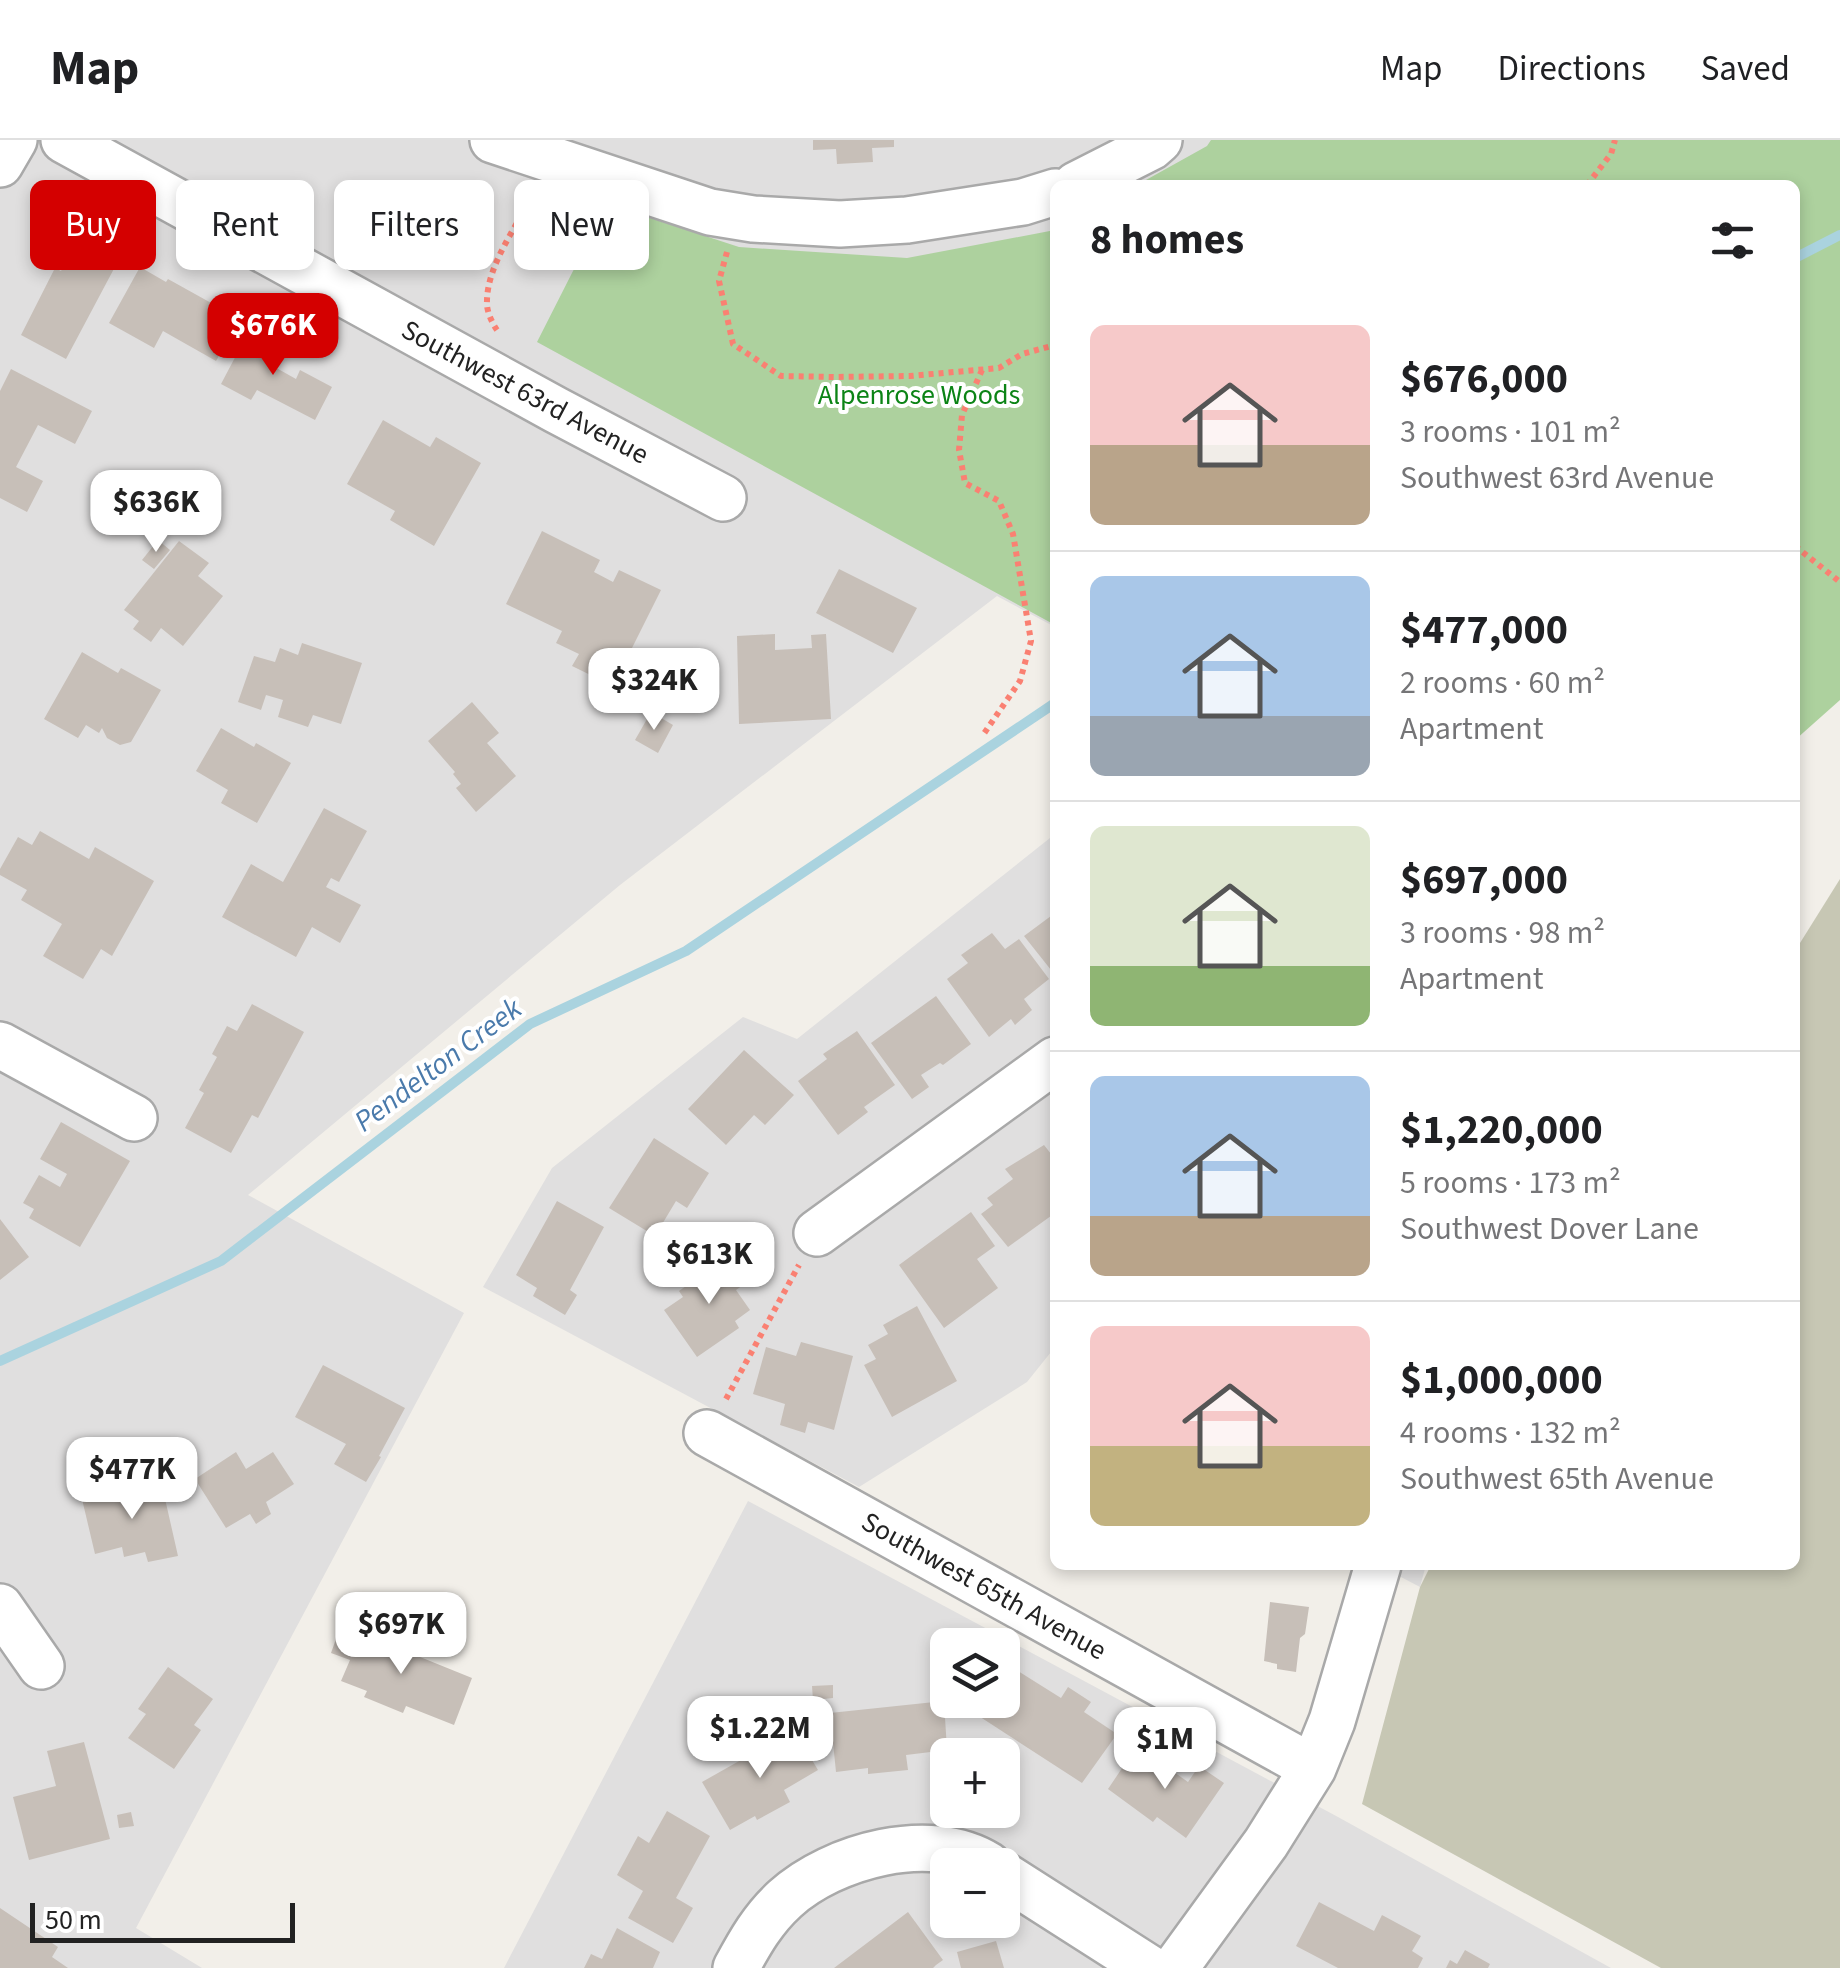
<!DOCTYPE html>
<meta charset="utf-8">
<style>
:root{--surface:#fff;--page:#f6f6f6;--text:#202124;--muted:#757577;--line:#e0e0e0;--accent:#d40000}
body{margin:0;font-family:"Source Sans 3",sans-serif;background:var(--page);color:var(--text);height:100vh;display:flex;flex-direction:column;font-size:38px;white-space:nowrap}
*{box-sizing:border-box;margin:0}
p{font-size:32px;color:var(--muted)}
.icon{flex:none;width:55px;height:55px;fill:none;stroke:currentColor;stroke-width:2;stroke-linecap:round;stroke-linejoin:round}
.map{position:relative;flex:1;overflow:hidden}
.panel{position:absolute;left:1050px;top:40px;width:750px;height:1390px;display:flex;flex-direction:column;background:var(--surface);border-radius:15px;box-shadow:0 5px 15px #0003}
.panel>*{flex:none}
.banner{position:absolute;left:30px;top:40px;width:870px;height:90px;display:flex;gap:20px}
.buttons{position:absolute;left:930px;top:1488px;display:grid;gap:20px}
.buttons a{display:grid;place-items:center;width:90px;height:90px;border-radius:15px;background:var(--surface);box-shadow:0 5px 15px #0003;font-size:50px}
.scale{position:absolute;left:30px;bottom:25px;width:265px;box-sizing:border-box;padding-left:10px;border:5px solid #222;border-top:0;font-size:28px;line-height:35px;white-space:nowrap;color:#222;-webkit-text-stroke:8px #fff;paint-order:stroke}
.price{position:absolute;translate:-50% -85px;padding:0 22px;border-radius:20px;background:#fff;color:#222;font-size:32px;line-height:65px;filter:drop-shadow(0 2px 5px #0008)}
.price::after{content:'';position:absolute;left:50%;top:60px;width:30px;height:22px;margin-left:-15px;background:inherit;clip-path:polygon(0 0,100% 0,50% 100%)}
.price.selected{background:var(--accent);color:#fff}
ul{padding:0;list-style:none}
li{display:flex;align-items:center;gap:30px;height:250px;padding:0 40px}
li+li{border-top:2px solid var(--line)}
li span{display:grid;place-items:center;flex:none;width:280px;height:200px;border-radius:15px;color:#555}
li>.icon{margin-inline-start:auto}
span .icon{width:120px;height:120px;fill:#fffc;stroke-width:1}
li b{font-size:42px}
h2{display:flex;justify-content:space-between;align-items:center;height:120px;padding:0 40px;font-size:42px}
.tag{padding:0 35px;border-radius:15px;background:var(--surface);box-shadow:0 5px 15px #0003;font-size:35px;line-height:90px}
.tag.selected{background:var(--accent);color:#fff}
header{display:flex;align-items:center;gap:60px;box-sizing:border-box;height:140px;padding:0 50px;background:var(--surface);border-bottom:2px solid var(--line)}
header strong{font-size:48px}
nav{display:flex;gap:55px;margin-inline-start:auto;font-size:35px}
.map>svg:first-child{display:block}
.residential{fill:#e0dfdf;fill-rule:evenodd}
.construction{fill:#c7c7b4}
.forest{fill:#add19e}
.lines{fill:none;stroke-linecap:round;stroke-linejoin:round}
.stream{stroke:#aad3df;stroke-width:10}
.building{fill:#c7bfb8}
.minor-casing{stroke:#a9a9a9;stroke-width:50}
.path{stroke:#fa8072;stroke-width:6;stroke-dasharray:5 5;stroke-linecap:butt}
.minor{stroke:#fff;stroke-width:45}
.labels{text-anchor:middle;dominant-baseline:central;stroke-width:8;stroke-linejoin:round;paint-order:stroke}
.street-label{font-size:28px;fill:#222;stroke:#fff}
.park-label{font-size:28px;fill:#0c8416;stroke:#fff}
.water-label{font-size:30px;font-style:italic;fill:#4a7aab;stroke:#fff}
</style>
<header>
<strong>Map</strong>
<nav><a>Map</a><a>Directions</a><a>Saved</a></nav>
</header>
<div class="map">
<svg width="1840" height="1828" viewBox="0 0 1840 1828">
<rect width="100%" height="100%" fill="#f2efe9"/>
<path class="residential" d="M0,0h1498l-25,45h-418v442l-58,-31 -377,289 -372,310 216,118 -328,615 66,40h-202z
M1055,694v513l-28,35 -168,105 -376,-200 69,-119 191,-151 54,22z
M748,1361l590,316 273,151h-1107zM948,1505h54v55h-54zM948,1615h54v55h-54zM948,1725h54v55h-54z
M1378,1425h48l-6,22z"/>
<path class="construction" d="M1840,739v1089h-179l-299,-164 58,-217 11,-22h364v-614z"/>
<path class="forest" d="M1211,0h629v560l-45,40v-555h-658l70,-39z
M607,64l132,43 168,11 148,-28v395l-518,-283z"/>
<g class="lines">
<path class="stream" d="M1795,118l45,-23
M0,1221l221,-100 309,-237 156,-73 369,-248"/>
</g>
<path class="building" d="M813,0h81v7l-22,1 1,14 -36,2 -1,-15 -23,1z
M88,89l37,19 -59,111 -45,-24 34,-67 6,3 8,-14 3,2z
M140,127l26,15 2,-3 72,40 -24,42 -53,-30 -9,17 -45,-25z
M250,189l32,17 -11,19 25,14 4,-9 32,17 -17,33 -58,-30 -6,10 -30,-16z
M11,229l81,42 -17,33 -37,-19 -22,42 27,14 -16,31 -27,-14v-107z
M383,280l47,27 6,-10 45,26 -47,83 -44,-26 5,-9 -48,-27z
M542,391l58,29 -6,12 19,10 6,-12 42,20 -48,96 -41,-20 7,-12 -23,-11 6,-12 -56,-27z
M158,400l12,10 -16,19 -12,-9z
M179,401l30,22 -11,13 25,20 -40,50 -22,-18 -10,14 -18,-13 6,-8 -15,-11z
M839,429l78,39 -24,45 -77,-40z
M775,494v16l37,-2 -1,-13 15,-1 5,85 -92,5 -2,-88z
M302,503l60,20 -21,61 -28,-9 -5,12 -30,-10 5,-17 -17,-5 -5,15 -23,-8 16,-46 21,6 5,-14 18,7z
M82,512l36,21 3,-5 40,22 -30,52 -11,3 -13,-7 -5,-10 -3,5 -13,-8 -8,13 -34,-19z
M472,562l27,31 -12,10 29,33 -40,36 -20,-24 5,-4 -8,-10 2,-2 -27,-31z
M651,572l22,13 -15,28 -23,-13z
M221,588l33,19 2,-4 35,20 -34,60 -36,-20 7,-13 -32,-19z
M324,668l43,23 -28,51 -8,-4 -5,9 35,18 -21,38 -28,-16 -16,30 -74,-40 29,-53 32,18z
M40,691l49,28 6,-12 59,34 -42,75 -11,-7 -18,30 -40,-23 19,-32 -41,-24 6,-10 -27,-15v-6l18,-32 14,8z
M1055,773v62l-31,-39z
M992,793l13,16 14,-10 30,40 -25,20 8,11 -17,15 -4,-6 -22,18 -42,-58 21,-16 -7,-8z
M936,856l35,48 -28,21 -3,-2 -19,12 8,12 -17,12 -41,-56z
M252,864l52,28 -46,86 -6,-3 -21,38 -46,-25 19,-35 -5,-3 18,-33 -5,-3 15,-28 10,5z
M857,891l38,54 -31,22 4,5 -30,23 -40,-54 29,-22 -4,-5z
M744,910l50,45 -29,30 -11,-10 -28,30 -38,-36z
M61,982l69,39 -50,86 -51,-29 5,-9 -11,-6 16,-28 21,12 7,-13 -27,-15z
M654,998l55,35 -22,35 -11,-7 -21,35 -46,-28z
M1044,1005l11,14v54l-47,34 -27,-33 12,-9 -6,-7 26,-19 -8,-10z
M557,1061l47,26 -34,63 7,5 -12,20 -32,-19 4,-8 -21,-13z
M971,1072l24,34 -18,13 21,29 -54,40 -45,-63z
M0,1079l29,38 -29,23z
M727,1117l19,26 -10,7 14,20 -15,11 4,7 -42,29 -33,-47 19,-13 -4,-6z
M917,1166l40,75 -65,36 -28,-52 12,-6 -8,-14 20,-11 -5,-9z
M801,1202l52,14 -19,74 -26,-8 -3,11 -25,-8 5,-21 -32,-10 13,-47 30,9z
M323,1225l82,43 -26,48 2,1 -15,25 -32,-18 12,-20 -51,-27z
M236,1312l10,17 27,-17 21,32 -28,18 5,12 -15,10 -6,-10 -24,14 -31,-49z
M161,1341l17,75 -30,6 -3,-10 -21,5 -2,-10 -27,7 -13,-55z
M1270,1462l39,5 -4,27 -5,4 -4,34 -19,-3v-5l-13,-3z
M341,1485l131,53 -18,47 -48,-19 -3,7 -39,-16 3,-6 -26,-10 9,-21 -19,-7z
M1002,1521l59,37 7,-11 23,15 -7,10 33,22 -35,49 -111,-72 7,-11h24z
M168,1527l45,32 -19,26 7,5 -27,39 -46,-31 18,-24 -8,-5z
M833,1545v13l-20,2 -1,-14z
M944,1561l3,49 -41,5 2,15 -40,4v-6l-32,4 -6,-59z
M794,1590l24,40 -34,20 6,12 -33,18 -2,-4 -25,14 -28,-48z
M84,1602l26,97 -81,21 -16,-63 43,-11 -9,-35z
M1137,1606l51,36 11,-16 25,17 -38,55 -29,-21 -4,5 -45,-33z
M667,1671l43,25 -34,62 17,10 -20,35 -45,-25 15,-27 -26,-16 21,-39 11,7z
M131,1672l3,14 -15,2 -2,-13z
M1319,1762l55,29 8,-16 39,21 -9,15 11,7 -5,10h-80l-42,-22z
M0,1768l58,39 -6,10 16,11h-68z
M908,1772l35,48 -7,5 -3,3h-99z
M617,1788l43,24 -7,16h-69l7,-14 11,5z
M996,1801l8,27h-43l-4,-16z
M1465,1810l25,14 -2,4h-42l4,-8 7,4z"/>
<g class="lines">
<g class="minor-casing">
<path id="minor" d="M64,0l492,270 167,88
M493,0l217,72 43,7 87,5 67,-4 116,-18 32,-10
M0,24l14,-24
M1076,45l75,-38 8,-7
M0,905l134,73
M817,1093l238,-173
M707,1293l606,335
M0,1467l41,59
M1002,1734l147,94
M736,1828c14,-26 27,-49 49,-69 47,-43 146,-70 203,-34
M1175,1828l91,-125 47,-75 19,-47 46,-156"/>
</g>
<path class="path" d="M1587,45l24,-31 4,-14
M727,112l-8,29 14,63 48,32 53,1 76,-1 89,-8 23,-14 33,-9
M497,190c-5,-7 -11,-20 -10,-29 0,-36 32,-79 48,-109
M982,230l-20,45 -3,35 6,33 34,18 14,33 18,107 -11,40 -37,54
M1795,406l45,36
M726,1259l73,-134"/>
<use href="#minor" class="minor"/>
</g>
<g class="labels">
<g class="street-label">
<text transform="translate(525 252) rotate(28)">Southwest 63rd Avenue</text>
<text transform="translate(984 1446) rotate(29)">Southwest 65th Avenue</text>
</g>
<g class="park-label">
<text x="919" y="255">Alpenrose Woods</text>
</g>
<g class="water-label">
<text transform="translate(438 925) rotate(-37)">Pendelton Creek</text>
</g>
</g>
</svg>
<div class="buttons">
<a><svg class="icon" aria-label="layers" viewBox="0 0 24 24"><path d="M12 4l9 5-9 5-9-5zM3 14l9 5 9-5"/></svg></a>
<a>+</a>
<a>−</a>
</div>
<div class="scale">50 m</div>
<b class="price selected" style="left:273px;top:238px">$676K</b>
<b class="price" style="left:156px;top:415px">$636K</b>
<b class="price" style="left:654px;top:593px">$324K</b>
<b class="price" style="left:709px;top:1167px">$613K</b>
<b class="price" style="left:132px;top:1382px">$477K</b>
<b class="price" style="left:401px;top:1537px">$697K</b>
<b class="price" style="left:760px;top:1641px">$1.22M</b>
<b class="price" style="left:1165px;top:1652px">$1M</b>
<div class="banner">
<a class="tag selected">Buy</a>
<a class="tag">Rent</a>
<a class="tag">Filters</a>
<a class="tag">New</a>
</div>
<section class="panel">
<h2>8 homes<svg class="icon" aria-label="filters" viewBox="0 0 24 24"><path d="M4 7h16M4 17h16"/><circle cx="9" cy="7" r="2"/><circle cx="15" cy="17" r="2"/></svg></h2>
<ul>
<li><span style="background:linear-gradient(#f6c9c9 60%,#b9a48a 0)"><svg class="icon" aria-label="home" viewBox="0 0 24 24"><path d="M3 11l9-7 9 7M6 9v11h12V9"/></svg></span><div><b>$676,000</b><p>3 rooms · 101 m²</p><p>Southwest 63rd Avenue</p></div></li>
<li><span style="background:linear-gradient(#a9c7e8 70%,#9aa5b1 0)"><svg class="icon" aria-label="home" viewBox="0 0 24 24"><path d="M3 11l9-7 9 7M6 9v11h12V9"/></svg></span><div><b>$477,000</b><p>2 rooms · 60 m²</p><p>Apartment</p></div></li>
<li><span style="background:linear-gradient(#dfe7d0 70%,#8fb573 0)"><svg class="icon" aria-label="home" viewBox="0 0 24 24"><path d="M3 11l9-7 9 7M6 9v11h12V9"/></svg></span><div><b>$697,000</b><p>3 rooms · 98 m²</p><p>Apartment</p></div></li>
<li><span style="background:linear-gradient(#a9c7e8 70%,#b9a48a 0)"><svg class="icon" aria-label="home" viewBox="0 0 24 24"><path d="M3 11l9-7 9 7M6 9v11h12V9"/></svg></span><div><b>$1,220,000</b><p>5 rooms · 173 m²</p><p>Southwest Dover Lane</p></div></li>
<li><span style="background:linear-gradient(#f6c9c9 60%,#c2b280 0)"><svg class="icon" aria-label="home" viewBox="0 0 24 24"><path d="M3 11l9-7 9 7M6 9v11h12V9"/></svg></span><div><b>$1,000,000</b><p>4 rooms · 132 m²</p><p>Southwest 65th Avenue</p></div></li>
</ul>
</section>
</div>
